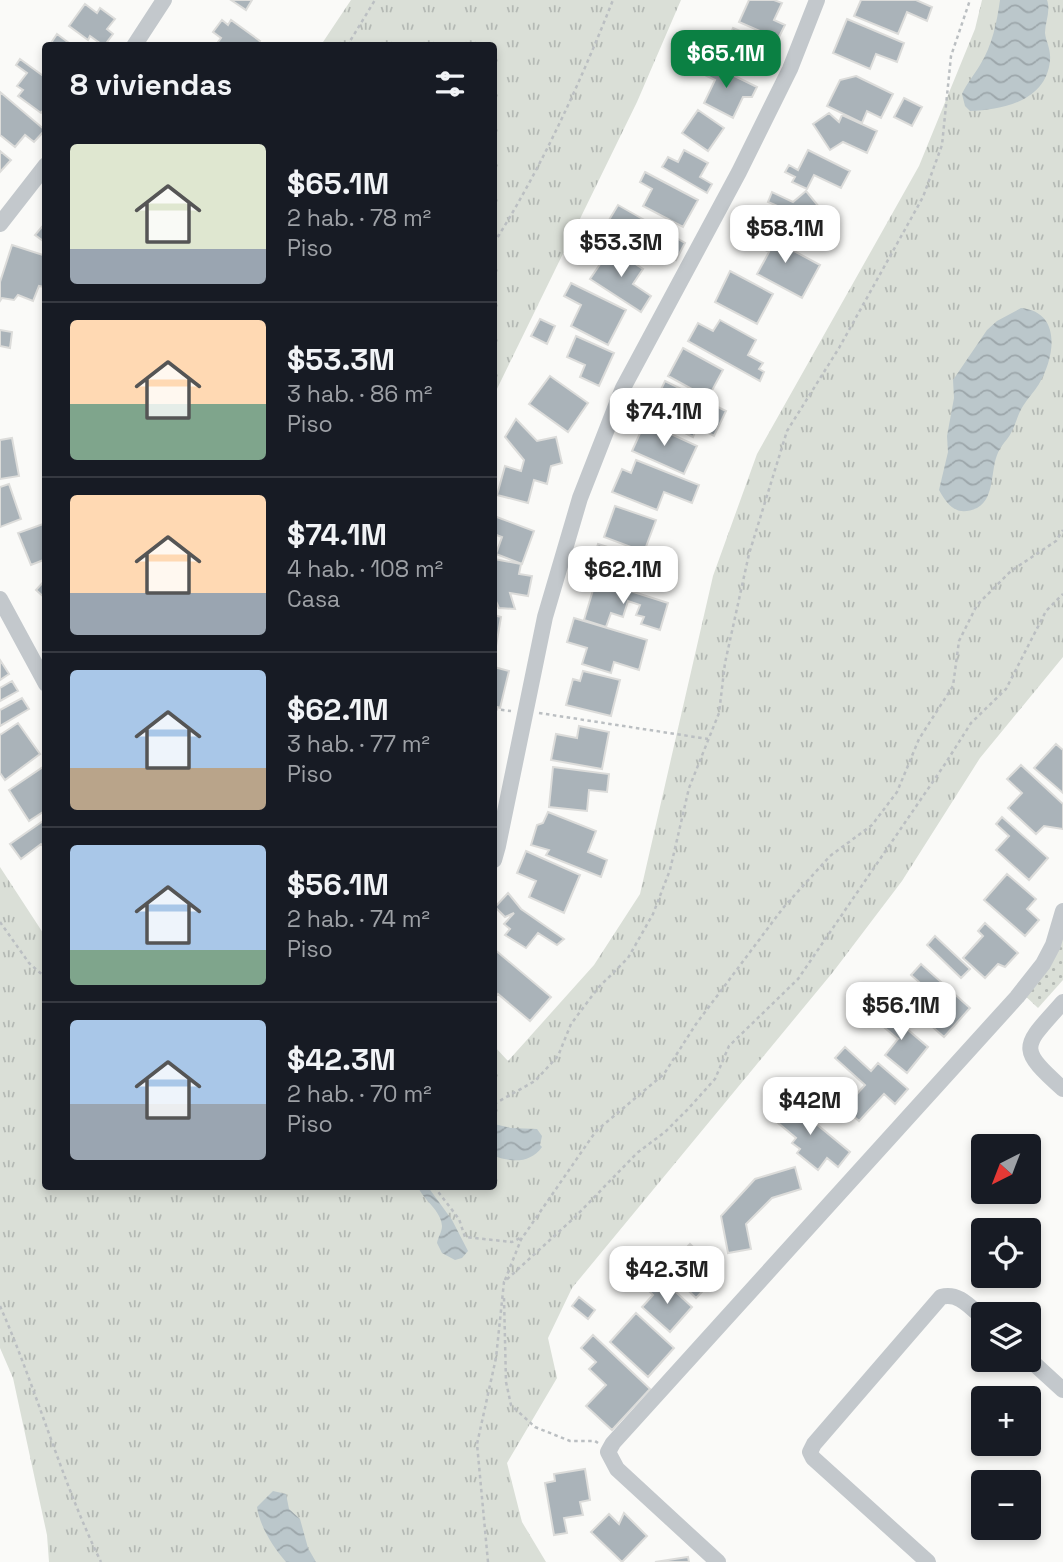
<!DOCTYPE html>
<html lang="es">
<meta charset="utf-8">
<style>
:root{--surface:#171b24;--page:#242831;--text:#f1f3f6;--muted:#9ea1a6;--line:#363941;--accent:#0b8043}
body{margin:0;font-family:"Space Grotesk",sans-serif;background:var(--page);color:var(--text);height:100vh;display:flex;flex-direction:column;font-size:26px;white-space:nowrap}
*{box-sizing:border-box;margin:0}
p{font-size:23px;color:var(--muted)}
.icon{flex:none;width:38px;height:38px;fill:none;stroke:currentColor;stroke-width:2;stroke-linecap:round;stroke-linejoin:round}
.map{position:relative;flex:1;overflow:hidden}
.sheet{position:absolute;left:42px;top:42px;width:455px;height:1148px;display:flex;flex-direction:column;background:var(--surface);border-radius:7px;box-shadow:0 4px 10px #0003}
.sheet>*{flex:none}
.needle{width:46px;rotate:222deg}
.buttons{position:absolute;left:971px;top:1134px;display:grid;gap:14px}
.buttons a{display:grid;place-items:center;width:70px;height:70px;border-radius:7px;background:var(--surface);box-shadow:0 4px 10px #0003;font-size:35px}
.price{position:absolute;translate:-50% -60px;padding:0 16px;border-radius:14px;background:#fff;color:#222;font-size:23px;line-height:46px;filter:drop-shadow(0 2px 4px #0008)}
.price::after{content:'';position:absolute;left:50%;top:42px;width:21px;height:16px;margin-left:-10px;background:inherit;clip-path:polygon(0 0,100% 0,50% 100%)}
.price.active{background:var(--accent);color:#fff}
ul{padding:0;list-style:none}
li{display:flex;align-items:center;gap:21px;height:175px;padding:0 28px}
li+li{border-top:2px solid var(--line)}
li span{display:grid;place-items:center;flex:none;width:196px;height:140px;border-radius:7px;color:#555}
li>.icon{margin-inline-start:auto}
span .icon{width:84px;height:84px;fill:#fffc;stroke-width:1}
li b{font-size:30px}
h2{display:flex;justify-content:space-between;align-items:center;height:84px;padding:0 28px;font-size:30px}
.map>svg:first-child{display:block}
.grass{fill:url(#grass-tufts)}
.park{fill:url(#park-dots)}
.water{fill:url(#water-waves)}
.building{fill:#aab3b9;stroke:#dcdcda;stroke-width:2}
.lines{fill:none;stroke-linecap:round;stroke-linejoin:round}
.path{stroke:#bbbfc2;stroke-width:2.5;stroke-dasharray:3.5 3.5;stroke-linecap:butt}
.street{stroke:#c3c8cc;stroke-width:16}
</style>
<div class="map">
<svg width="1063" height="1562" viewBox="0 0 1063 1562">
<defs>
<pattern id="grass-tufts" width="24" height="20" patternUnits="userSpaceOnUse" patternTransform="scale(1.75)"><rect width="24" height="20" fill="#dadfd7"/><path d="M3 7l-1-3M5 7V3M7 7l1-3M15 17l-1-3M17 17v-4M19 17l1-3" fill="none" stroke="#b4b9b4"/></pattern>
<pattern id="park-dots" width="8" height="8" patternUnits="userSpaceOnUse" patternTransform="scale(1.75)"><rect width="8" height="8" fill="#dadfd7"/><path d="M2 2h.1M6 6h.1" fill="none" stroke="#b4b9b4" stroke-width="1.8" stroke-linecap="round"/></pattern>
<pattern id="water-waves" width="16" height="10" patternUnits="userSpaceOnUse" patternTransform="scale(1.75)"><rect width="16" height="10" fill="#bbc7cb"/><path d="M0 5q4-4 8 0t8 0" fill="none" stroke="#9ca6aa"/></pattern>
</defs>
<rect width="100%" height="100%" fill="#fafaf8"/>
<path class="grass" d="M351,0h330l-44,102 -143,293v-349l-173,-1z
M982,0h81v657l-83,101 -78,123 -69,91 -261,316 -24,50 9,40 -50,85 15,59 24,40h-497l-2,-27 -34,-157 -13,-30v-481l45,69 1,250h448v-140l14,15 86,-96 46,-71 73,-318 44,-122 162,-288 56,-137z"/>
<path class="park" d="M1063,912v68l-25,28 -17,-16z"/>
<path class="water" d="M1000,0h47c4,11 -2,22 -2,33 1,9 6,16 5,27 -3,40 -46,50 -80,51l-5,-5 -3,-12c5,-11 12,-19 18,-29 12,-19 17,-43 20,-65z
M1021,308c41,4 34,49 18,76 -5,8 -11,14 -16,22 -5,8 -7,17 -11,25 -3,7 -9,12 -12,18 -11,17 -3,48 -23,59 -20,9 -29,-2 -38,-18l9,-38 -1,-16 7,-38 -1,-18 34,-50 10,-9z
M494,1124l17,4 26,1 5,7 -2,9 2,2c-12,17 -31,15 -48,9z
M418,1187h10l24,33 16,31 -6,7 -7,2 -13,-7 -5,-10c1,-6 5,-11 5,-17 -1,-16 -18,-25 -24,-39z
M273,1491l13,3 3,15 11,10 8,29 8,14h-30c-13,-15 -26,-35 -29,-55z"/>
<path class="building" d="M231,0h21l-6,10z
M749,0h25l8,3 -8,17 11,5 -7,14 -39,-17z
M861,0h55l16,7 -5,14 -20,-9 -9,22 -44,-18z
M85,4l12,9 3,-5 15,11 -8,10 6,5 -9,12 -14,-10 -2,4 -19,-14z
M847,19l57,24 -7,19 -21,-8 -6,15 -37,-16z
M222,20l6,5 3,-5 29,21 -3,5h-42l6,-8 -8,-6z
M733,28l35,15 -14,32 -34,-15z
M57,34l16,12h-24z
M20,59l26,19v29l-5,6 -23,-17 5,-6 -6,-4 10,-13 -11,-8z
M706,62l51,25 -5,10h-9l-10,21 -29,-15 11,-23 -14,-7z
M856,76l37,18 -12,24 -14,-7 -5,12 -35,-17 13,-26z
M0,92l45,38 -11,12 -9,-7 -10,12 -15,-12z
M904,98l18,9 -10,19 -18,-9z
M698,110l26,18 -16,23 -26,-18z
M829,113l10,9 3,-7 35,16 -10,22 -24,-11 -13,8 -17,-26z
M684,150l24,13 -8,14 12,7 -5,9 -45,-26 6,-10 10,5z
M808,150l42,21 -9,17 -27,-13 -7,14 -15,-7 3,-5 -10,-5 4,-7 9,5z
M0,151l11,9 -11,12z
M645,172l53,28 -15,27 -40,-21 9,-17 -12,-7z
M806,191l27,33 -30,25 -25,-29 11,-9 -21,-9 4,-10 21,10z
M618,205l67,38 -9,17 -17,-10 -8,14 -51,-29z
M46,222v21l-11,-8z
M753,229l67,36 -18,33 -45,-24 12,-22 -22,-12z
M12,245l34,11v26l-2,5 -5,-1 -6,15 -15,-6 -4,5 -12,-2 -2,3v-19z
M611,248l32,21 -10,15 18,12 -10,16 -51,-33z
M730,271l43,23 -16,30 -42,-22z
M571,283l55,27 -18,35 -37,-19 10,-21 -17,-9z
M540,319l15,7 -8,18 -16,-8z
M720,320l36,20 -8,15 15,8 -4,6 5,3 -4,9 -72,-40 10,-18 15,8z
M0,330l12,2 -2,16 -10,-2z
M576,336l38,17 -15,33 -19,-9 5,-12 -18,-8z
M683,348l40,22 -15,28 -40,-22z
M550,376l38,27 -20,29 -39,-28z
M665,381l61,30 -12,25 -17,-9 -4,10 -20,-10 5,-11 -24,-12z
M516,419l21,22 19,-4 6,26 -11,3 -4,18 -13,-4 -6,23 -31,-8 8,-29 16,5 3,-11 -19,-23z
M645,422l52,24 -13,28 -52,-23z
M12,438l7,38 -19,3v-39z
M636,460l63,25 -7,18 -28,-11 -7,18 -45,-18 10,-23 9,4z
M9,484l12,35 -21,8v-40z
M615,506l41,14 -12,32 -40,-15z
M494,516l40,15 -12,33 -26,-10 6,-17 -8,-3z
M46,523v36l-15,6 -13,-32z
M598,544l38,12 -9,31 -39,-12z
M494,559l27,5 -2,10 13,2 -4,20 -18,-3 5,16 -16,-1 -5,-11z
M46,579v20l-10,-9z
M596,580l72,23 -8,27 -19,-6 3,-7 -8,-2 4,-10 -12,-4 -5,16 -12,-4 -5,14 -22,-7z
M494,615l7,2 -6,35 -1,-1z
M574,618l73,22 -8,30 -25,-8 -3,11 -29,-9 5,-16 -20,-6z
M0,660l9,14 -9,6z
M494,667l15,4 -9,37 -6,-2z
M583,671l37,9 -9,36 -45,-11 7,-26 7,2z
M12,681l6,10 -18,10v-13z
M22,698l7,11 -29,17v-16z
M18,723l22,31 -35,26 -5,-7v-38z
M579,726l30,6 -7,37 -51,-9 5,-26 21,4z
M1056,744l7,6v43l-29,-25z
M46,765v45l-17,11 -20,-31z
M1021,765l42,39v25l-19,-3 -8,8 -28,-26 14,-15 -15,-14z
M553,767l56,7 -2,18 -18,-2 -2,21 -38,-4z
M548,812l48,19 -8,21 19,8 -6,17 -55,-22 3,-5 -18,-5 6,-20 6,-2z
M1002,817l46,41 -19,22 -33,-30 13,-14 -13,-12z
M46,819v30l-5,-5 -20,15 -11,-15z
M526,851l54,24 -16,38 -35,-16 7,-16 -19,-8z
M1007,874l29,25 -9,10 12,11 -14,16 -41,-36z
M508,893l13,16 43,30 -7,6 -19,-12 -12,15 -21,-13 5,-6 -6,-5 10,-11 -9,4 -10,-10z
M985,923l33,30 -13,14 -7,-3 -13,14 -22,-20 20,-22 -5,-5z
M935,936l35,33 -9,9 -34,-33z
M494,949l57,48 -21,24 -32,-27 -4,5z
M921,964l49,44 -26,29 -25,-22 17,-18 -25,-22z
M881,1007l47,40 -21,26 -22,-18 13,-16 -25,-21z
M845,1047l26,24 7,-8 30,26 -13,15 -11,-10 -25,27 -15,-13 21,-23 -30,-27z
M786,1099l64,53 -12,15 -11,-9 -9,12 -21,-17 3,-4 -8,-6 4,-5 -25,-21z
M795,1167l6,22 -29,9 -26,26 5,25 -23,4 -7,-37 34,-37z
M690,1244l30,29 -24,25 -30,-29z
M662,1279l30,28 -22,25 -28,-25 11,-12 -3,-3z
M579,1297l16,13 -7,9 -16,-13z
M636,1313l38,35 -26,29 -38,-35z
M593,1335l57,54 -38,41 -26,-24 20,-21 -17,-16 7,-7 -15,-14z
M585,1469l5,31 -10,2 3,13 -19,3 3,15 -13,2 -9,-52 10,-2 -1,-7z
M624,1513l23,23 -25,26 -31,-30 18,-18 10,10z
M688,1557l1,5h-34z"/>
<g class="lines">
<path class="path" d="M347,46l28,-46
M494,243c48,-76 86,-160 119,-243
M494,709l17,2
M539,713l169,26
M0,922l29,41 17,15
M494,1104l41,-23 23,-25 13,-32 27,-36 30,-30 25,-44 17,-44 19,-82 30,-75 6,-50 24,-109 38,-123 52,-83 84,-151 19,-52 9,-89 19,-56
M436,1186v3l23,30 6,18 47,5 10,-5 -17,43
M520,1241l76,-110 68,-57 32,-50 87,-116 47,-52 42,-31 25,-33 22,-53 34,-53 6,-45 18,-36 34,-34 45,-30 7,-11
M504,1298l2,84 5,23 24,22 35,14h25l3,2
M0,1306c37,84 61,174 101,256
M488,1562l-11,-118 19,-86 8,-76 71,-65 62,-64 28,-21 23,-23 27,-30 14,-33 69,-67 147,-215 26,-41 35,-34 40,-78 17,-17"/>
<path class="street" d="M134,46l30,-46
M0,224l46,-59
M0,599l46,85
M494,860l4,-14 47,-229 35,-119 43,-110 116,-216 51,-103 27,-69
M1063,1002c-40,45 -47,45 0,87
M1029,1359l34,31
M718,1562l-101,-93 -9,-17 5,-9 404,-446 26,-33 10,-19 10,-34
M928,1562l-115,-104 -3,-6 4,-8 127,-147c18,-5 29,10 43,22"/>
</g>
</svg>
<div class="buttons">
<a><svg class="needle" viewBox="-14 -14 28 28"><path d="M0-13l5 13h-10z" fill="#e53935"/><path d="M0 13l5-13h-10z" fill="#9ea1a6"/></svg></a>
<a><svg class="icon" aria-label="locate" viewBox="0 0 24 24"><circle cx="12" cy="12" r="6"/><path d="M12 2v4M12 18v4M2 12h4M18 12h4"/></svg></a>
<a><svg class="icon" aria-label="layers" viewBox="0 0 24 24"><path d="M12 4l9 5-9 5-9-5zM3 14l9 5 9-5"/></svg></a>
<a>+</a>
<a>−</a>
</div>
<b class="price active" style="left:726px;top:90px">$65.1M</b>
<b class="price" style="left:785px;top:265px">$58.1M</b>
<b class="price" style="left:621px;top:279px">$53.3M</b>
<b class="price" style="left:664px;top:448px">$74.1M</b>
<b class="price" style="left:623px;top:606px">$62.1M</b>
<b class="price" style="left:901px;top:1042px">$56.1M</b>
<b class="price" style="left:810px;top:1137px">$42M</b>
<b class="price" style="left:667px;top:1306px">$42.3M</b>
<section class="sheet">
<h2>8 viviendas<svg class="icon" aria-label="filters" viewBox="0 0 24 24"><path d="M4 7h16M4 17h16"/><circle cx="9" cy="7" r="2"/><circle cx="15" cy="17" r="2"/></svg></h2>
<ul>
<li><span style="background:linear-gradient(#dfe7d0 75%,#9aa5b1 0)"><svg class="icon" aria-label="home" viewBox="0 0 24 24"><path d="M3 11l9-7 9 7M6 9v11h12V9"/></svg></span><div><b>$65.1M</b><p>2 hab. · 78 m²</p><p>Piso</p></div></li>
<li><span style="background:linear-gradient(#ffd9b3 60%,#7fa58c 0)"><svg class="icon" aria-label="home" viewBox="0 0 24 24"><path d="M3 11l9-7 9 7M6 9v11h12V9"/></svg></span><div><b>$53.3M</b><p>3 hab. · 86 m²</p><p>Piso</p></div></li>
<li><span style="background:linear-gradient(#ffd9b3 70%,#9aa5b1 0)"><svg class="icon" aria-label="home" viewBox="0 0 24 24"><path d="M3 11l9-7 9 7M6 9v11h12V9"/></svg></span><div><b>$74.1M</b><p>4 hab. · 108 m²</p><p>Casa</p></div></li>
<li><span style="background:linear-gradient(#a9c7e8 70%,#b9a48a 0)"><svg class="icon" aria-label="home" viewBox="0 0 24 24"><path d="M3 11l9-7 9 7M6 9v11h12V9"/></svg></span><div><b>$62.1M</b><p>3 hab. · 77 m²</p><p>Piso</p></div></li>
<li><span style="background:linear-gradient(#a9c7e8 75%,#7fa58c 0)"><svg class="icon" aria-label="home" viewBox="0 0 24 24"><path d="M3 11l9-7 9 7M6 9v11h12V9"/></svg></span><div><b>$56.1M</b><p>2 hab. · 74 m²</p><p>Piso</p></div></li>
<li><span style="background:linear-gradient(#a9c7e8 60%,#9aa5b1 0)"><svg class="icon" aria-label="home" viewBox="0 0 24 24"><path d="M3 11l9-7 9 7M6 9v11h12V9"/></svg></span><div><b>$42.3M</b><p>2 hab. · 70 m²</p><p>Piso</p></div></li>
</ul>
</section>
</div>
